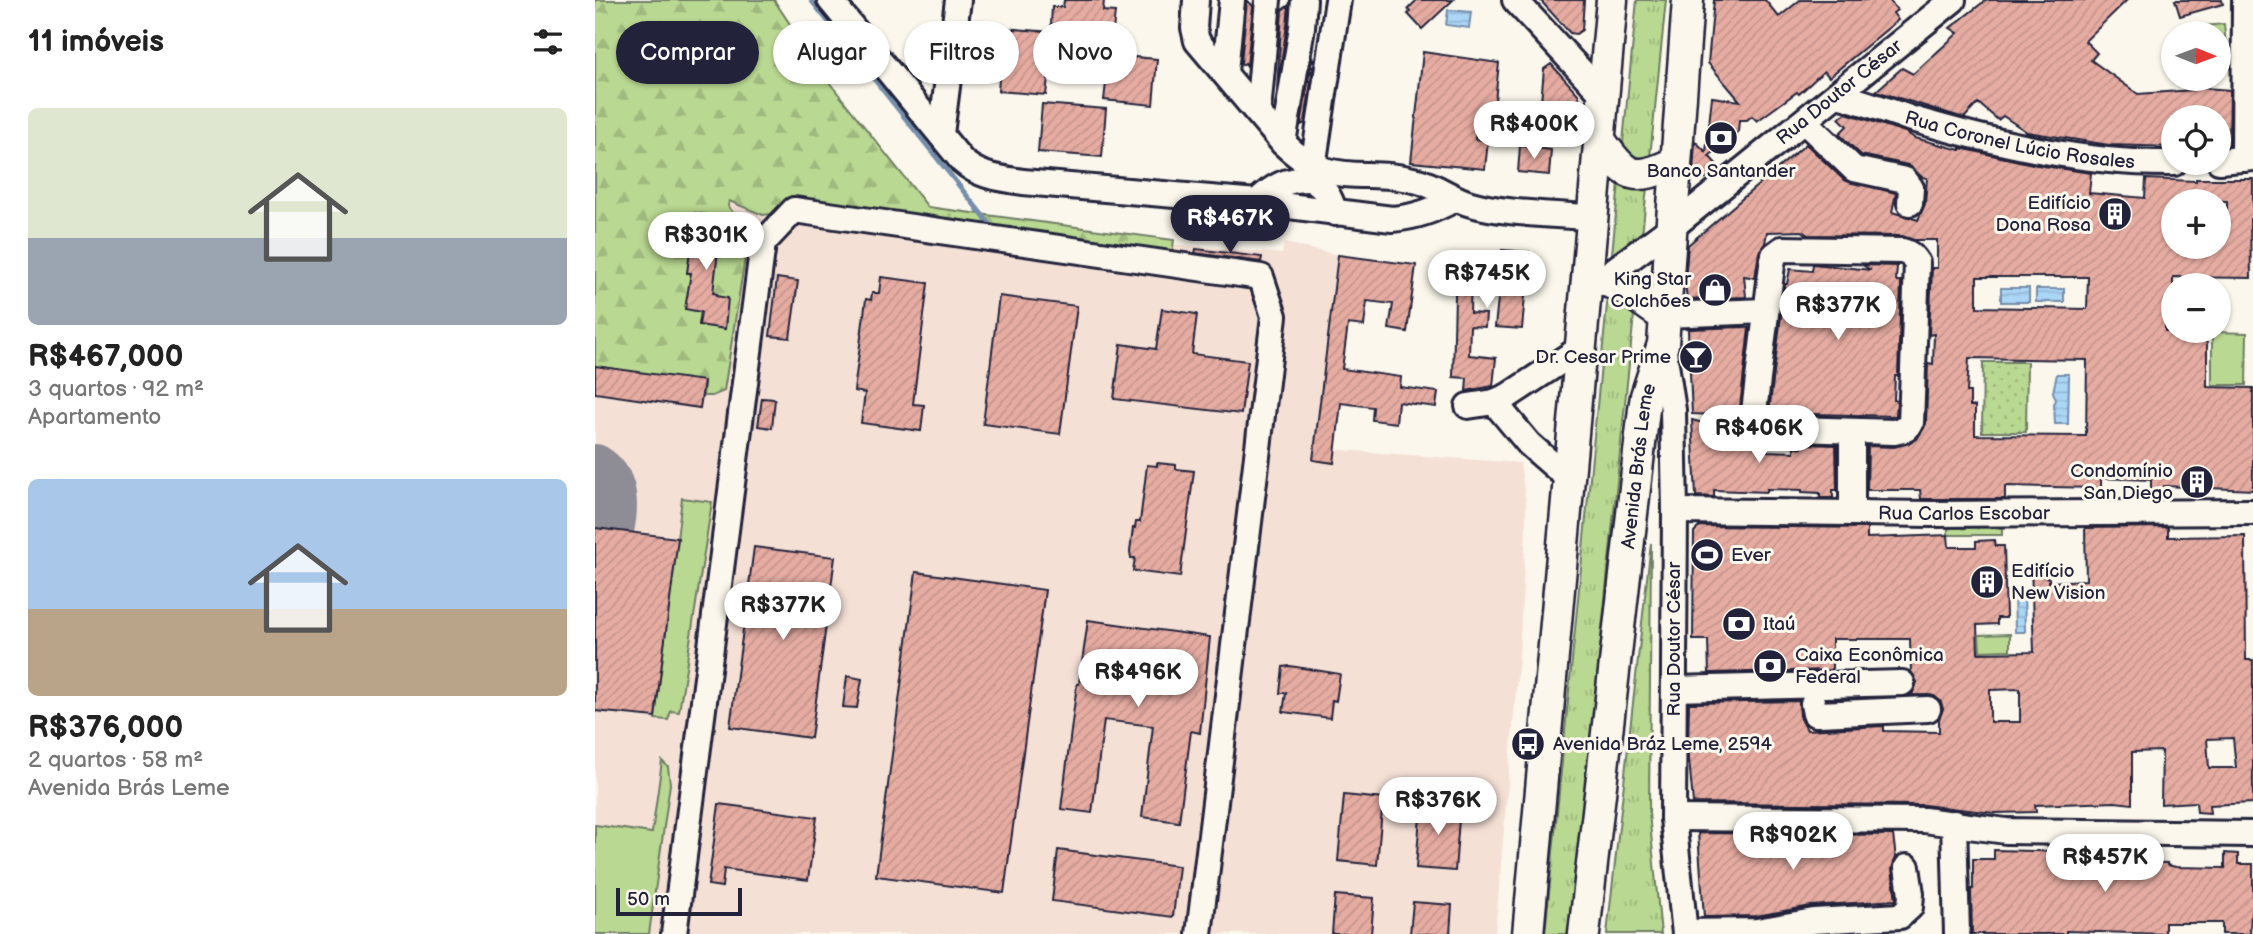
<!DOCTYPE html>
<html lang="pt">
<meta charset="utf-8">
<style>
:root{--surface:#fff;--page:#f6f6f6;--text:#222;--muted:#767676;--accent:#22223b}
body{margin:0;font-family:"Balsamiq Sans",sans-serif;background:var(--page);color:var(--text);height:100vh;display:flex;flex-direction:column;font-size:26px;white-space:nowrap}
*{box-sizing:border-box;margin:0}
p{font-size:23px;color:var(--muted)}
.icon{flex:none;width:38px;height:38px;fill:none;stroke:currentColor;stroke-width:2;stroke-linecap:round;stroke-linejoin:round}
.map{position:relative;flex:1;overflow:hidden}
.drawer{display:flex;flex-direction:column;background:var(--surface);width:595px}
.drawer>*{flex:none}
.banner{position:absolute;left:21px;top:21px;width:665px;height:63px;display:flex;gap:14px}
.needle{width:46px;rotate:91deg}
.tools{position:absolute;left:1566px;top:21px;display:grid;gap:14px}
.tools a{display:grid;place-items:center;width:70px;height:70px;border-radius:50%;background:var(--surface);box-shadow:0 2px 5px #0004;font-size:35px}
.scale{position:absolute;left:21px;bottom:18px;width:126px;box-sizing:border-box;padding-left:7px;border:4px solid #22223b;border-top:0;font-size:19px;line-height:24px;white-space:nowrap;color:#22223b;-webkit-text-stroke:5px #fbf7ec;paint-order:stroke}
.price{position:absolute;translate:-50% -60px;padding:0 16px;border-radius:24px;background:#fff;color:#222;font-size:23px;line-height:46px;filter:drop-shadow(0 2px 4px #0008)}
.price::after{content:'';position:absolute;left:50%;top:42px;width:21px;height:16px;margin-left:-10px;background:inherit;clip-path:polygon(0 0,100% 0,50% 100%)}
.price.active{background:var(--accent);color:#fff}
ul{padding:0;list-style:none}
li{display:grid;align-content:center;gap:14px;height:371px;padding:0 28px}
li span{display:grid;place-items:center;height:217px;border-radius:10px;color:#555}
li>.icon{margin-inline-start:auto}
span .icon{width:126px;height:126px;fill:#fffc;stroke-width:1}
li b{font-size:30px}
h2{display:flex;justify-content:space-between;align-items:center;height:84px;padding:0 28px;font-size:30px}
.pill{padding:0 24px;border-radius:32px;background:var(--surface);box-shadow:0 2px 5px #0004;font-size:24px;line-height:63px}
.pill.active{background:var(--accent);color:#fff}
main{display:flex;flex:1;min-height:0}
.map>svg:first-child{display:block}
.built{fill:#f5e0d6}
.grass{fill:#b9d891;stroke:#6e7d66;stroke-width:2}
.forest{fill:url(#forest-firs);stroke:#6e7d66;stroke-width:2}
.park{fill:url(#park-tufts);stroke:#6e7d66;stroke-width:2}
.garden{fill:url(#garden-dots);stroke:#6e7d66;stroke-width:2}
.water{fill:url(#water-rules);stroke:#748eab;stroke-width:2}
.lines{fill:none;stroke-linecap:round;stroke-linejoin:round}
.stream{stroke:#748eab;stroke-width:5}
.taxiway{stroke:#8e8c94;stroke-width:46}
.building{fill:url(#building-hatch);stroke:#22223b;stroke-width:2;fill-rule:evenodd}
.minor-casing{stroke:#22223b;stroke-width:30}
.major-casing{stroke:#22223b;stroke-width:35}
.minor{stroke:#fbf7ec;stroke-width:24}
.major{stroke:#fbf7ec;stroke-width:30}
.labels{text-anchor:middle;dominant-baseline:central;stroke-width:6;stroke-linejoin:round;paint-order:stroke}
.street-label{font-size:19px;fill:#22223b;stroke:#fbf7ec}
.poi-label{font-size:19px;fill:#22223b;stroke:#fbf7ec;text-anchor:start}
</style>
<main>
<section class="drawer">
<h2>11 imóveis<svg class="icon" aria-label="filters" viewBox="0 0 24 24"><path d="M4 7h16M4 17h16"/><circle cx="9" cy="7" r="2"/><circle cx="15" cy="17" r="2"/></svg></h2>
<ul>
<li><span style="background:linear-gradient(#dfe7d0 60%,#9aa5b1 0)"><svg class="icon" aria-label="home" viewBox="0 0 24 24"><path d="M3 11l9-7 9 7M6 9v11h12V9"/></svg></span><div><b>R$467,000</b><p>3 quartos · 92 m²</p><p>Apartamento</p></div></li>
<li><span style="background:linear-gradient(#a9c7e8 60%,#b9a48a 0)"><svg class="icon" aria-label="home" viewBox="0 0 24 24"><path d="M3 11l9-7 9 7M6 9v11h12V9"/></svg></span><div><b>R$376,000</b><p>2 quartos · 58 m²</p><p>Avenida Brás Leme</p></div></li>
</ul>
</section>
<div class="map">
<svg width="1658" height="934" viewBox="0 0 1658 934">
<defs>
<pattern id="forest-firs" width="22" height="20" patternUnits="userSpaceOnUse" patternTransform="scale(1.75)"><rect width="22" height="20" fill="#b9d891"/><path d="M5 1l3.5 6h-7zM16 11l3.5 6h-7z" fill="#9fb97e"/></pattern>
<pattern id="park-tufts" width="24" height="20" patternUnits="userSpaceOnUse" patternTransform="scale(1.75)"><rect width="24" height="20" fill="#b9d891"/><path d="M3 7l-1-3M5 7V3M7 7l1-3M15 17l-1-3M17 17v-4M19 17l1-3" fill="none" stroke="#9fb97e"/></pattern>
<pattern id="garden-dots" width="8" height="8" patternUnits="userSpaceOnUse" patternTransform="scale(1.75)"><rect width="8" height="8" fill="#b9d891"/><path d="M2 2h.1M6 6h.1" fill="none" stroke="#9fb97e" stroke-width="1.8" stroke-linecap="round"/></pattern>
<pattern id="water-rules" width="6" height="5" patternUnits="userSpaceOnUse" patternTransform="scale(1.75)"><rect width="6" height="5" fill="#abd6f6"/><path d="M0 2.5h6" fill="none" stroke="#93b7d4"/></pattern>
<pattern id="building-hatch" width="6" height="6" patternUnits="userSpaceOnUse" patternTransform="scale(1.75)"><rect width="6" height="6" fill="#e6aca2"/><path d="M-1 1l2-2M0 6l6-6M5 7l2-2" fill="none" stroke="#c5948c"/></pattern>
</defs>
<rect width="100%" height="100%" fill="#fbf7ec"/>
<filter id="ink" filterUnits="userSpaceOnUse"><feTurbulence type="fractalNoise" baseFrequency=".0143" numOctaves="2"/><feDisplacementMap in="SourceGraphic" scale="14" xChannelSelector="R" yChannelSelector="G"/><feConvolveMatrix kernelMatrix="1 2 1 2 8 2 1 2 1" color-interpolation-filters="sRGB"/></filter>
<g filter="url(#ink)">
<path class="built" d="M0,0l297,219 390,35 2,-11 54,12 -24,193 206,15 6,40v28l-7,125 -24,278h-900z"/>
<path class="grass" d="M1629,24l2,22 -7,1v-14h-36l-1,-5z
M1617,332l35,1 -1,52h-34z
M87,498l30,4 -33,210 -8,-1 -3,9 -13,-1z
M1415,634v16l-30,1 -1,-16z
M67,761l6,6 2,17 -21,150h-54v-109l57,8z"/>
<path class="forest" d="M0,0h179l51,77 103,130 246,33 -3,21 -392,-48 -16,2 -34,-14 -1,5 6,8 17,5 -27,172 -12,5h-9l1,-14 -109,-15z"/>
<path class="park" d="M1042,0h29l-95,934h-26z
M1056,543l-2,270 12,121h-54z"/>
<path class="garden" d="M1388,362h44l-1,70h-44z
M1353,527h54v8h-54z"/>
<path class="water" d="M853,10l23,2 -2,16 -23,-3z
M1406,288h28v14h-28z
M1441,289h28v13h-28z
M1462,374h12l-1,50h-13l-1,-20 2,-4 -3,-8z
M1419,589h10l1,43h-10z"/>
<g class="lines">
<path class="stream" d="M216,0l181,227"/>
<path class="taxiway" d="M0,467c22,13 21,41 16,63"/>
</g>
<path class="building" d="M469,0h40l-1,11 12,1 -2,19 -62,-7 1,-17h11z
M652,0l6,6 -6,60 -2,-3 -3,2 -1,-2z
M822,0h36l-31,29 -14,-15 2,-2 -2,-3z
M945,0h44l-2,30 -6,4 -6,-1z
M1119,0h51l14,17 21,-17h89l8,10 -4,3 5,7 -69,57 -5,-6 -25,23 -2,-2 -40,29 -5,-5 -5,4h-8l-1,12 -29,24 10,11 -13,11 -6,1 -7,-6 2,-32 11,11 6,-55 28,4 -32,-38z
M1391,0h141l-42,41 12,12 -6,7 47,34 55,-4v-3l37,3 -1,55 -9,1 -1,-29h-46v30l-64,-2 -82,-13 -24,-16 -5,4 -20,-17 -14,15 -88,-27 26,-23 11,6 45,-41 -8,-5z
M1580,0h47l1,4 -43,12z
M694,5l-2,20 -10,65 5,-80z
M408,28l49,4 -2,18 107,9 -4,46 -49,-5 2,-17 -58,-5 -2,17 -48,-4z
M828,52l76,11 -6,57 -15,-1 -3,20 13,2 -3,28 -74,-7z
M717,57l2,3 -3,4 2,6 -3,2 2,2 -7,49 -4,2z
M956,64l28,31 -1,14 -20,-1 -2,18 -17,-2 5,-55z
M447,104l64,5 -4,48 -64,-5z
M1251,113l59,19 10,6 45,12v-2l77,17 54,8 -2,20 56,5 1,-19 50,2v-2h57v40h-3l1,59 -78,-1v23h-8v31h38l4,13v43l46,1v102l-89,-4v12h-13v-18l-50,-2v10l-96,-2v13h-84l-1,-9h-53l1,-44 26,1 16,-4 7,-4 9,-15 2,-61 5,1 1,-30 -5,1 3,-67h5v-28h-23l-12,-4 -94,-1 -6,-4 -35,1 -2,11 -6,9 -4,26 -11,-2 2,21 -59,2 -2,-16 3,-38 118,-101 38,36 52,13 -4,19 26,8 7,-16 2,-26 -5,-1 -14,-12 -47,-10 -22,-21 8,-8 -8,-8zM1578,201h54v27h-8v19h-46zM1382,277h111l-1,32 -110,-2zM1374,358l118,2 -1,76 -111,-1v-29h-5v-14h-3z
M925,146l31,4 -2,25 -31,-3z
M100,213l27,4 -9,76 4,1 -1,2 12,2 -3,31 -26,-4 2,-13 -16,-3 6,-36h-4z
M601,249l66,8 -1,5 -66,-9z
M907,250l27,2 -7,77 -27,-2 5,-48 -29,-2 -1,36 16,1 -1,13 -15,-1 -1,29 27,3 -3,28 -27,5 1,-13 -14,-1 3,-122 46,2z
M743,255l78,10 -9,67 -18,-3 4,-25 -26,-3 -3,25 -16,-2 -6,45 59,8 -1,10 38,5 -2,15 -38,-5 -2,21 -24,-3 1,-13 -32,-4 -7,60 -21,-3z
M1218,264l58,6 -9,-5 35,1 -1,15h5l-3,95h-3l-1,24 3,1 -1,15 -127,-3 16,-129h2l3,-15 22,2z
M286,277l47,6 -15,121 11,1 -3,26 -60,-8 4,-30 -11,-2 12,-92 5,1 1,-7h7z
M182,278l21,3 -8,57 -20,-2z
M404,296l78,10 -17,128 -77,-10z
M567,309l35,5 -5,40 56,7 -7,53 -127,-15 7,-55 35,5z
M1147,327l7,1 -10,88 -47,-2 -4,-83 2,-2z
M0,366l109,15 -4,27 -105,-15z
M167,398l13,1 -3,29 -14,-2z
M1097,420l49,13v3l26,7v8l27,1v-6l8,2v-4l34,1 1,45h-4v8h-13v-5l-18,-1v-2l-35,-1v3l-53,-2v7l-18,-1z
M562,463l19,2v4l18,2 -14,106 -47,-6 2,-13h-4l-1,-6 3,-24h2l1,-6h4l7,-57 10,1z
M1105,526l167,2v10l81,-3 1,12h27v-6l18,-1 1,6h9l2,72h-9v6l-20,1 1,28 56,-1 -3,-87h12l1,12 5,1v4l37,-2 -1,-52 83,-1v10l77,-1 1,124h7v143l-44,2 1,8 -13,-1 -1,-10 -35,2 1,-53 -30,1v52l-17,-2 -80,3 1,7 -42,1 -70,-8 -231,-2 -5,-55 1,-45 110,-2 1,16 7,13 77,-4v5l55,1v-13l4,-10 -2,-7 -7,-6 -22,-1 5,-13 -6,-10 -1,-33h-78v31l-123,3 -1,-33h-15l1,-108zM1425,689v33h-30v-32zM1638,738l3,30h-27l-2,-29z
M0,528l83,10 -23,179 -60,-6z
M159,547l81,10 -24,181 -81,-11z
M321,572l129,18 -41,303 -128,-17z
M493,620l122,17 -10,96 -9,-2 -12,91 -37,-5 11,-91 -49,-6 -12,93 -31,-4 16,-125h2z
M695,666l50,8 -4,27 -4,-1 -2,18 -47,-6 3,-19h-6l3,-26z
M252,676l15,3 -5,29 -14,-1z
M749,795l39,4 -6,66 -39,-4z
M826,802l39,4 -5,65 -39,-3z
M124,804l98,13 -9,63 -84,-11 -2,18 -14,-2z
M1103,833l195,2 3,23 -4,11 4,31 -85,6 -55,10 -52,1z
M463,850l121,16 -6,51 -121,-16z
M1399,850l122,3v8l51,2v2l9,2 49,1v-15l13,1v10h15v47h-2l-1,23h-28v-11h-57v11l-99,-3v3h-94l-1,-45h2v-30h21z
M740,895l39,3 -3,36h-39z
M818,902l39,3 -2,29h-40z"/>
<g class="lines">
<g class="minor-casing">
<g id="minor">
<path d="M235,0l132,161c18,16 37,17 61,21l234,20 135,17c25,-2 42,-9 63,-20"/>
<path d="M601,0l-2,28 3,13 86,102c49,48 80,23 135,38 19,5 34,18 53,23 35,10 84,10 122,14"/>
<path d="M920,0l89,96"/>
<path d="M630,72l7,-72"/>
<path id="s1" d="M1242,95c25,6 48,15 72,23 85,25 177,46 265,45"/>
<path d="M663,112l10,-112"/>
<path d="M1210,122l49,47 51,11 6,8 -1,15"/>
<path d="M346,134l17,-134"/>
<path d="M688,143l19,-116 2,-27"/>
<path d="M1649,159l1,-159"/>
<path d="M1624,161l34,-3"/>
<path d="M715,179c15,8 20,18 25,34"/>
<path d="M662,202c16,-16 30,-23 53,-23l3,-12 25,-167"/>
<path d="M1187,249l120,2c8,2 11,6 15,12l-6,160 -5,6 -12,3 -131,-4 -10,-8 19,-155 2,-10z"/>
<path id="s2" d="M992,279h15l69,-51 282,-228"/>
<path d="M1070,315l101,-4"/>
<path d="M1068,345l10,65 2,101 -2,307 12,116"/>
<path d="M899,402l35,42 40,35"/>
<path d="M873,406l26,-4 14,-6 73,-48"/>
<path id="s3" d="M1080,511l257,3 321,-2"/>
<path d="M1257,513v-82"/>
<path d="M1079,689l228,-6"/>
<path d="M1218,704l2,10h4l109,-5"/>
<path d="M1078,818l251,2 82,11 247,3"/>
<path d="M1359,823l3,111"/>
<path d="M1090,932l72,-1 57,-10 86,-5 10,-9 1,-13 -4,-27"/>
<path d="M79,934l89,-691 31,-33 467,67 13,39 -75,618"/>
</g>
</g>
<g class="major-casing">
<g id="major">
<path d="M1005,140c27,39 34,42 76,22"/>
<path d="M1007,279l26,12 37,26"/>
<path d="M933,934l84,-934"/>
<path id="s4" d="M989,934l60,-525 2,-13 17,-52 25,-344"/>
</g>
</g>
<use href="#minor" class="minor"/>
<use href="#major" class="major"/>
</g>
</g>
<defs>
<g id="bank-disc" transform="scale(1.75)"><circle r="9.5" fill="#22223b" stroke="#fbf7ec"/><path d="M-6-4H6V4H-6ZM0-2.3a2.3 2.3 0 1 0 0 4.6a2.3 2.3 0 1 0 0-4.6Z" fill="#fff"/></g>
<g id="building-disc" transform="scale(1.75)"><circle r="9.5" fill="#22223b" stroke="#fbf7ec"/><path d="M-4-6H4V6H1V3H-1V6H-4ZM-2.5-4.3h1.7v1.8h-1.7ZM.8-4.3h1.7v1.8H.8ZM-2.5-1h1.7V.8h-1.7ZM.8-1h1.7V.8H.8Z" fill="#fff"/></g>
<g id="shop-disc" transform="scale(1.75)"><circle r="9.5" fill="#22223b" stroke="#fbf7ec"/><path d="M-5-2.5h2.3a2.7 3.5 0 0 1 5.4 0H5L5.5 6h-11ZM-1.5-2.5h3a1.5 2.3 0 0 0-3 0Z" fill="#fff"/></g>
<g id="bar-disc" transform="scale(1.75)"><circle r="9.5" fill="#22223b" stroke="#fbf7ec"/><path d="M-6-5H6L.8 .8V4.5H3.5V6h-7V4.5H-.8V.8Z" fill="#fff"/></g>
<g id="stadium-disc" transform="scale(1.75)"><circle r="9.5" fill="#22223b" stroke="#fbf7ec"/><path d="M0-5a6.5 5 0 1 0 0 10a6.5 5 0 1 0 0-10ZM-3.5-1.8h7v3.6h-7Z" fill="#fff"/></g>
<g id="bus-disc" transform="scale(1.75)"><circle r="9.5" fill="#22223b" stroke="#fbf7ec"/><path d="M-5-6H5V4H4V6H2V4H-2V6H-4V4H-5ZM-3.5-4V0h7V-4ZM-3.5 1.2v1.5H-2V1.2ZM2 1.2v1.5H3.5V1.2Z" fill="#fff"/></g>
</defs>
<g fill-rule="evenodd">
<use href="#bank-disc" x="1126" y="138"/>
<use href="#building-disc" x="1520" y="214"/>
<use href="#shop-disc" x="1120" y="290"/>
<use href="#bar-disc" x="1101" y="357"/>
<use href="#building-disc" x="1602" y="482"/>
<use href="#stadium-disc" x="1112" y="555"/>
<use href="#building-disc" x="1392" y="582"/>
<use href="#bank-disc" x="1144" y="624"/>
<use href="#bank-disc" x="1175" y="666"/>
<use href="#bus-disc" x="933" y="744"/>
</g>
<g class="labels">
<g class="street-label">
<text stroke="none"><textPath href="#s2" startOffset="317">Rua Doutor César</textPath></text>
<text stroke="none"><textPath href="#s1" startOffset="189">Rua Coronel Lúcio Rosales</textPath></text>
<text stroke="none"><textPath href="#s4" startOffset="471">Avenida Brás Leme</textPath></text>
<text stroke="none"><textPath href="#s3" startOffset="289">Rua Carlos Escobar</textPath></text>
<text transform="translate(1079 639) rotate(-90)">Rua Doutor César</text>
</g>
<g class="poi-label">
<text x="1126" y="171" text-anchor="middle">Banco Santander</text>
<text x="1496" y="203" text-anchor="end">Edifício<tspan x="1496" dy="22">Dona Rosa</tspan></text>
<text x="1096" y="279" text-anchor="end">King Star<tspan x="1096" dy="22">Colchões</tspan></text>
<text x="1076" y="357" text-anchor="end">Dr. Cesar Prime</text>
<text x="1578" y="471" text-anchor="end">Condomínio<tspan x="1578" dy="22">San Diego</tspan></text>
<text x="1136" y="555">Ever</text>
<text x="1416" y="571">Edifício<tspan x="1416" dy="22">New Vision</tspan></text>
<text x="1168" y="624">Itaú</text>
<text x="1200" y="655">Caixa Econômica<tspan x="1200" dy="22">Federal</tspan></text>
<text x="958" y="744">Avenida Bráz Leme, 2594</text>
</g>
</g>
</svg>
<div class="tools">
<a><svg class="needle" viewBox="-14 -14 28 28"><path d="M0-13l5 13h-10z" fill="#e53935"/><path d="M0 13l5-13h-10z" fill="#767676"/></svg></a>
<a><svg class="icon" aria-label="locate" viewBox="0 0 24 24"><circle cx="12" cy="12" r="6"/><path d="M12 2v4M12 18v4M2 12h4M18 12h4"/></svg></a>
<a>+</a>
<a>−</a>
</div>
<div class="scale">50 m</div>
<b class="price" style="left:939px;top:161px">R$400K</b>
<b class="price active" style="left:635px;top:255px">R$467K</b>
<b class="price" style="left:111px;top:272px">R$301K</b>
<b class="price" style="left:892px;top:310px">R$745K</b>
<b class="price" style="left:1243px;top:342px">R$377K</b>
<b class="price" style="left:1164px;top:465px">R$406K</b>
<b class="price" style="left:188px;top:642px">R$377K</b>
<b class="price" style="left:543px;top:709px">R$496K</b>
<b class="price" style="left:843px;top:837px">R$376K</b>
<b class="price" style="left:1198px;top:872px">R$902K</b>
<b class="price" style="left:1510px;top:894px">R$457K</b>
<div class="banner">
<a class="pill active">Comprar</a>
<a class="pill">Alugar</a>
<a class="pill">Filtros</a>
<a class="pill">Novo</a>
</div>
</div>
</main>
